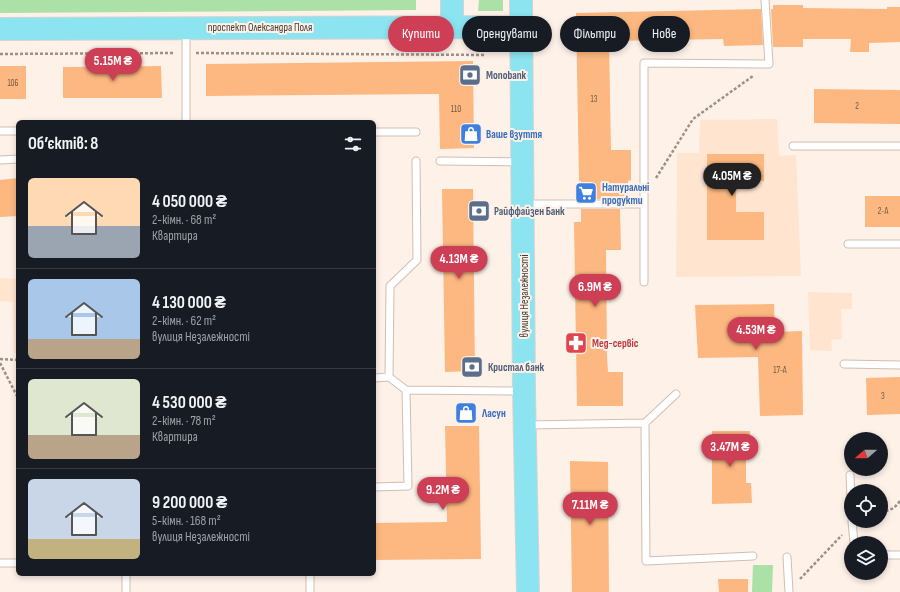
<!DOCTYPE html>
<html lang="uk">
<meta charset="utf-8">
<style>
:root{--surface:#171b24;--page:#20242c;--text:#f1f3f6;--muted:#9ea1a6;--line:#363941;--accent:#ce3e54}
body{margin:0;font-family:"Sofia Sans Condensed",sans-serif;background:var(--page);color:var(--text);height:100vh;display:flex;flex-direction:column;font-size:15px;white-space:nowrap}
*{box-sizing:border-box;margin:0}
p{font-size:13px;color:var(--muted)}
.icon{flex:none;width:22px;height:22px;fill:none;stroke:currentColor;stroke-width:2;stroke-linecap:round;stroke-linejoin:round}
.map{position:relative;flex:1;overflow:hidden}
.side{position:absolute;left:16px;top:120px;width:360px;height:456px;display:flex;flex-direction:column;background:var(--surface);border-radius:6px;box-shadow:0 2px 6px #0003}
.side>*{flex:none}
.top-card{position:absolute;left:388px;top:16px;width:380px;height:36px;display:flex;gap:8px}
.needle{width:26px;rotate:250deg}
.fabs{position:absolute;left:844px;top:432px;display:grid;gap:8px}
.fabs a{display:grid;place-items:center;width:44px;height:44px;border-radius:50%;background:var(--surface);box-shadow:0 2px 6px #0003;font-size:20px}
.price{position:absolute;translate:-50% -34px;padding:0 9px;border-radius:14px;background:var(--accent);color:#fff;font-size:13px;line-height:26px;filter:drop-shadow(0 1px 2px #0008)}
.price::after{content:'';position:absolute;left:50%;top:24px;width:12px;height:9px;margin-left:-6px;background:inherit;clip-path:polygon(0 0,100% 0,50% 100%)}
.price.selected{background:#222;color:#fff}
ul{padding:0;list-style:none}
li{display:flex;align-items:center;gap:12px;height:100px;padding:0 12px}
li+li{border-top:1px solid var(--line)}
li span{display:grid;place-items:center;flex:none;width:112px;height:80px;border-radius:6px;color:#555}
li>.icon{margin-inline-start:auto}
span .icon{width:48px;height:48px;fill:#fffc;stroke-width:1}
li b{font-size:17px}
h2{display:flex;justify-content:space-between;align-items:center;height:48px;padding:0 12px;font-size:17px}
.chip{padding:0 14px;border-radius:18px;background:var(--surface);box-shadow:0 2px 6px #0003;font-size:14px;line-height:36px}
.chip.selected{background:var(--accent);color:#fff}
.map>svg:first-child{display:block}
.built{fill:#ffe4d0}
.green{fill:#abe0a6}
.building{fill:#fcb880}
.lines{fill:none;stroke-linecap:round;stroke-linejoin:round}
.service-casing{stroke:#d1beb0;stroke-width:9}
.primary-casing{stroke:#d5d3d2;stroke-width:24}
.path{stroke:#9a9189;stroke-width:2.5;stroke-dasharray:3 2;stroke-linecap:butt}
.service{stroke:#fff;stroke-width:7}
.primary{stroke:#8ce4f1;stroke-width:22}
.labels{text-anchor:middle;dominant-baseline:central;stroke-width:4;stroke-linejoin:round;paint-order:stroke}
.number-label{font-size:9px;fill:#705946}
.street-label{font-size:11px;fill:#413933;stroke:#fdf1e8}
.service-label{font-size:11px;font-weight:bold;fill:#4e5e75;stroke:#fdf1e8;text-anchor:start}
.shop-label{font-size:11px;font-weight:bold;fill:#366cbe;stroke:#fdf1e8;text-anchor:start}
.health-label{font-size:11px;font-weight:bold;fill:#be3a42;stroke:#fdf1e8;text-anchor:start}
</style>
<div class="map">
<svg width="900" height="592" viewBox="0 0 900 592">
<rect width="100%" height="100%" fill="#fdf1e8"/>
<path class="built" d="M777,119l2,37 17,-1 5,121 -125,1 1,-124h22l1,-33z
M0,278l18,1v75l-4,-1 -1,-51 -13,-1z
M808,292l44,1v16h-11l1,30 -11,1 1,11 -22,-1z"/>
<path class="green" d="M0,0h416v10l-416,3z
M479,0h24v11h-25z
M753,565h20l-1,27h-20z"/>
<path class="building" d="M773,5h30v3l84,1v-2h13v35l-31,1v9h-19l1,-13h-48v8h-30l-2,-38h2z
M761,9l2,36 -39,1 -1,-7 -114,2 2,109h20v30l-3,1v18h-47v-18h-2l-3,-168z
M473,61l1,87 -34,1 -1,-55 -233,2v-32z
M0,66h26v33h-26z
M161,66l1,32h-99v-31z
M814,89l86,1v34l-86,-1z
M707,154h57v27h-28v31h28v28h-57z
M18,178v38l-18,1v-37z
M442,189h31l2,182 -30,1z
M865,196h35v31h-35z
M581,209h39l1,41h-15l1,106 1,16h15v34h-46l-3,-184h7z
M774,304l1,28 27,-1 1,84 -43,1 -2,-59 -60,1 -3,-53z
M900,377v37l-33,1 -1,-37z
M445,426h34l2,133 -107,1v-37l73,-1z
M712,431h38v19h-4v33h5l1,20 -40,1z
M570,461l38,1 1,130h-37z
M718,579h30v13h-29z"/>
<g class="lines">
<g class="service-casing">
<path id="service" d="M186,30v92
M0,131h18
M374,132h42
M793,146h107
M0,160l18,-1
M440,161l81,1
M525,204h118
M848,244h52
M644,282v-219l125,1 -4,-64
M844,364l56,1
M374,378l15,-1
M406,390l-17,-13 1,-91 27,-26 -1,-99
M645,423l1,138 107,-5
M527,425l118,-2 31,-29
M850,475l1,23
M374,487l34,-1 -2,-96 115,1
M852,521l2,22
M881,555h19
M787,557l2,35
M0,563h18
M126,574v18
M310,574v18"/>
</g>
<g class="primary-casing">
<path id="primary" d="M521,0l3,391 4,201
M452,26v-26
M0,29l521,-2"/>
</g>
<path class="path" d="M196,53l290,2
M0,54l175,-1
M656,178l37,-59 60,-43
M0,359l18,1
M0,363l18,35
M881,513l13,-5 6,-7
M800,579l42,-44"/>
<use href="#service" class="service"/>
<use href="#primary" class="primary"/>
</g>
<defs>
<g id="bank-square" transform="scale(1.15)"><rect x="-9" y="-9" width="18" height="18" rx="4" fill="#5c6f8a" stroke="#fdf1e8"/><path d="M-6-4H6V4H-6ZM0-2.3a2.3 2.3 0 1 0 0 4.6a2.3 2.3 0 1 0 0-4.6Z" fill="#fff"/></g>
<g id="shop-square" transform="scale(1.15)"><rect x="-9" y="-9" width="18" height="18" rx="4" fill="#3f7fe0" stroke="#fdf1e8"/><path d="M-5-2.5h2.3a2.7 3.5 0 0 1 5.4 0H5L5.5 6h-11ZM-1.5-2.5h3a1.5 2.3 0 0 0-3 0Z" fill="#fff"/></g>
<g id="supermarket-square" transform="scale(1.15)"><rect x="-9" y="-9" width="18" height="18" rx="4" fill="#3f7fe0" stroke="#fdf1e8"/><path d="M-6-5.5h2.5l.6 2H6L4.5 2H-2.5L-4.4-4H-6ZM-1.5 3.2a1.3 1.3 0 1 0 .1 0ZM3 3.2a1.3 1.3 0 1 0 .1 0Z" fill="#fff"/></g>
<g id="pharmacy-square" transform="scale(1.15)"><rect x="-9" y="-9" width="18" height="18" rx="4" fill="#e0444e" stroke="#fdf1e8"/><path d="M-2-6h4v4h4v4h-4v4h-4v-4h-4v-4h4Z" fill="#fff"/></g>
</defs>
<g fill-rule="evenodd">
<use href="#bank-square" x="470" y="75"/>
<use href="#shop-square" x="471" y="134"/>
<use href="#supermarket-square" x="586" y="193"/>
<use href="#bank-square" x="479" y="211"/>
<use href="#pharmacy-square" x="576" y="343"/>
<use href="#bank-square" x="472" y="367"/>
<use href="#shop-square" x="466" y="413"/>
</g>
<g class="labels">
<g class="number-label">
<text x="13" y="83">106</text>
<text x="594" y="99">13</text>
<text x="857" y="106">2</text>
<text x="456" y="109">110</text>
<text x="883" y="211">2-А</text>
<text x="780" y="370">17-А</text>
<text x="883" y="396">3</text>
</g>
<g class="street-label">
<text x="260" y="27">проспект Олександра Поля</text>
<text transform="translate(524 296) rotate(-90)">вулиця Незалежності</text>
</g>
<g class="service-label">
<text x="486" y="75">Monobank</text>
<text x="494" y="211">Райффайзен Банк</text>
<text x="488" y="367">Кристал банк</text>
</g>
<g class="shop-label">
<text x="486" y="134">Ваше взуття</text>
<text x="602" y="187">Натуральні<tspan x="602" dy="13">продукти</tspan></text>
<text x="482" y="413">Ласун</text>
</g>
<g class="health-label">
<text x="592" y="343">Мед-сервіс</text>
</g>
</g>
</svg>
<div class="fabs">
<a><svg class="needle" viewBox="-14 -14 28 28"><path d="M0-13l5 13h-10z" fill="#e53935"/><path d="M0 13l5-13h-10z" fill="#9ea1a6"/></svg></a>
<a><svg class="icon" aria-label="locate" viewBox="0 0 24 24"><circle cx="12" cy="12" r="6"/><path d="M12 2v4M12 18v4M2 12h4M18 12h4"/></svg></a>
<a><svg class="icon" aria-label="layers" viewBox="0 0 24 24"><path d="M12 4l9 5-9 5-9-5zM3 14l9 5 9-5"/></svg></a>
</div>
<b class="price" style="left:113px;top:82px">5.15M ₴</b>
<b class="price selected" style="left:732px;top:197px">4.05M ₴</b>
<b class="price" style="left:459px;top:280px">4.13M ₴</b>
<b class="price" style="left:595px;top:308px">6.9M ₴</b>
<b class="price" style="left:756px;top:351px">4.53M ₴</b>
<b class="price" style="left:730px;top:468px">3.47M ₴</b>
<b class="price" style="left:443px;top:511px">9.2M ₴</b>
<b class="price" style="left:590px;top:526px">7.11M ₴</b>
<div class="top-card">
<a class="chip selected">Купити</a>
<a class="chip">Орендувати</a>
<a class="chip">Фільтри</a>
<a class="chip">Нове</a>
</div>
<section class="side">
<h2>Об’єктів: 8<svg class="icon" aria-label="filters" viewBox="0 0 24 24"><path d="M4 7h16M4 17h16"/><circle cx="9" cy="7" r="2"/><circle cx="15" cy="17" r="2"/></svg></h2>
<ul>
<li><span style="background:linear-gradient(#ffd9b3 60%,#9aa5b1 0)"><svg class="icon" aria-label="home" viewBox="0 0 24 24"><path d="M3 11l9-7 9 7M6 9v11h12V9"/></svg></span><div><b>4 050 000 ₴</b><p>2-кімн. · 68 m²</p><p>Квартира</p></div></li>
<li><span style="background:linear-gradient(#a9c7e8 75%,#b9a48a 0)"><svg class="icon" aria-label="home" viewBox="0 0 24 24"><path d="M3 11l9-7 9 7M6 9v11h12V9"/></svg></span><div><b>4 130 000 ₴</b><p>2-кімн. · 62 m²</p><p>вулиця Незалежності</p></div></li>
<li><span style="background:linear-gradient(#dfe7d0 70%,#b9a48a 0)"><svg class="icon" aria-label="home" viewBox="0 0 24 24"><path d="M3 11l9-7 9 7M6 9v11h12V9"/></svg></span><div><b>4 530 000 ₴</b><p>2-кімн. · 78 m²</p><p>Квартира</p></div></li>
<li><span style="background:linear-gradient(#c9d6e8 75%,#c2b280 0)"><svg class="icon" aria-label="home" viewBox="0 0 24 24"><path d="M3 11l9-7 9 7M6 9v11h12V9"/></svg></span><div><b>9 200 000 ₴</b><p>5-кімн. · 168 m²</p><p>вулиця Незалежності</p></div></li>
</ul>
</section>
</div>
